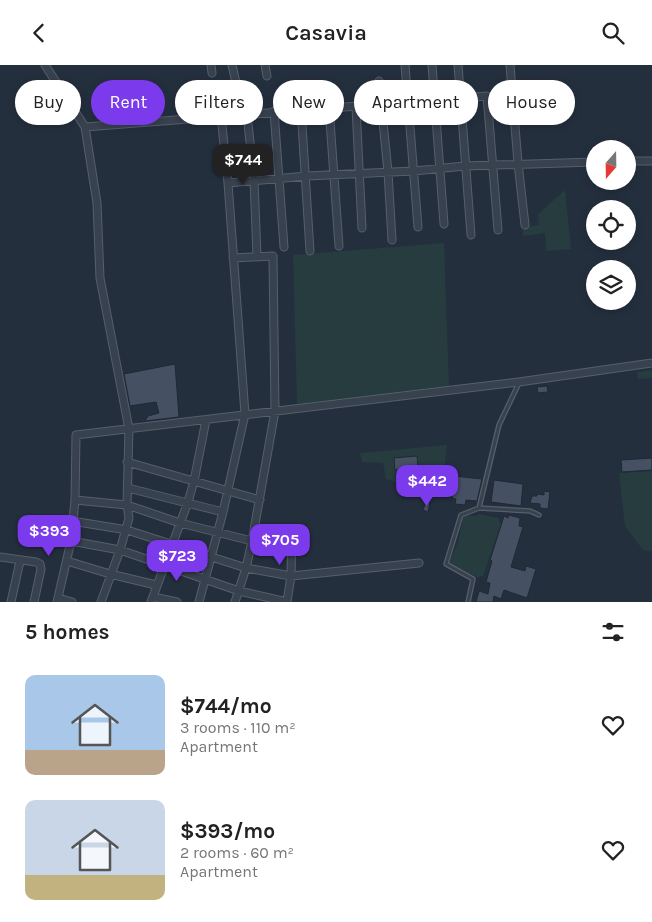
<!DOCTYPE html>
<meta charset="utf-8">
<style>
:root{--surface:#fff;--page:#f2f2f2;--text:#222;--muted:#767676;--accent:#7c3aed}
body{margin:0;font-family:Karla,sans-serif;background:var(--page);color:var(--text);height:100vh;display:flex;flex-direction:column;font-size:19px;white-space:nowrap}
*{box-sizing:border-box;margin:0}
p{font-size:16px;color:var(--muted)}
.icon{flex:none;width:28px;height:28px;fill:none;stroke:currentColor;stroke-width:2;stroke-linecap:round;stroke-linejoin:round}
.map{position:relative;height:537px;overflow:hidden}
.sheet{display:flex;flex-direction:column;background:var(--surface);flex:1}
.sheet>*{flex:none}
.hud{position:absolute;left:15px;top:15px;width:622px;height:45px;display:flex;gap:10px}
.needle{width:32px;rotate:200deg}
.controls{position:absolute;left:586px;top:75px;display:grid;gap:10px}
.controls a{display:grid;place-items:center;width:50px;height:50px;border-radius:50%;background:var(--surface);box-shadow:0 2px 8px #0003;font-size:25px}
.price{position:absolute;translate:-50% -42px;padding:0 11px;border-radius:10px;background:var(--accent);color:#fff;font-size:16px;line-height:32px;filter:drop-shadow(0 1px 2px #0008)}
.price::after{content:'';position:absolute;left:50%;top:30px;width:15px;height:11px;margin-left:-8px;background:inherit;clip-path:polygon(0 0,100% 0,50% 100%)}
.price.current{background:#222;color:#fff}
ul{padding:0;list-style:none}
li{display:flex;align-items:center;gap:15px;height:125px;padding:0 25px}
li span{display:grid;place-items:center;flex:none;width:140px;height:100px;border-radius:10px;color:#555}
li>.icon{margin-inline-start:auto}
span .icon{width:60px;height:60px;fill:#fffc;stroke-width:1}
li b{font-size:21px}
h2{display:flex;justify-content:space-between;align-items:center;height:60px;padding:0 25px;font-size:21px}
.chip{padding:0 18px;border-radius:22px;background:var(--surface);box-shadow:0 2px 8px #0003;font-size:18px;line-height:45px}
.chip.current{background:var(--accent);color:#fff}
header{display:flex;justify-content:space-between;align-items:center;height:65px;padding:0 25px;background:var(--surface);font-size:22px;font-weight:600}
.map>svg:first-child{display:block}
.green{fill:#263c3f}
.building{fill:#455162;stroke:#1f2835}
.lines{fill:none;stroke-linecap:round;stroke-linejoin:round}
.service-casing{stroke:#565f6c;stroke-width:5.5}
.minor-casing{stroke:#565f6c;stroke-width:9}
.service{stroke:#38414e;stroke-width:3}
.minor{stroke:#38414e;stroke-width:7}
</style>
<header><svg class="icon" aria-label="back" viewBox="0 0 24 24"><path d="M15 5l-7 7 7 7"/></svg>Casavia<svg class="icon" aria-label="search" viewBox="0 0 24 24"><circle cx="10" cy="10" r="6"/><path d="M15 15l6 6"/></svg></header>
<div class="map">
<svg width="652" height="537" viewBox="0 0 652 537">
<rect width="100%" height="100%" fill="#242f3e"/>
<path class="green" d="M565,125l6,59 -25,2 -1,-18 -22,3v-8l16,-3 -1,-11z
M444,178l5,143 -152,18 -4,-149z
M652,305v8l-14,1 -1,-7z
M447,380l-4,37 -27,1v-11l-20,10 -10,-3 -3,-16 -21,-1 -2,-9z
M652,406v81l-9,-2 -18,-24 -6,-53z
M479,449l19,4 3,6 -18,52h-3l-1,2 -30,-15 9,-21 5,-24 3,-3 10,1z"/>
<path class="building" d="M175,299l4,53 -34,4 3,-5 11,-3 -3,-11 -26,4 -6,-32z
M547,321l1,6 -10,1 -1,-6z
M417,391l1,12 -23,2 -1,-12z
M652,393v12l-30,2 -1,-12z
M454,411l28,3 -5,22 -11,-1 -1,5 -10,-1 1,-5 -4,-1z
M494,415l29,4 -2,22 -30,-4z
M544,426l6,1 -2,17 -8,-1v-4l-10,-1 2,-7h5v-2l7,1z
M426,436l4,2 -2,9 -5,-2z
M509,450l11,3 -1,8 4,1 -12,40 14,4 1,-5 10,3 -9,29 -23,-8 -3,9 -7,-3 -1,6h-17l3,-11 9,3 2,-11 -4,-1 6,-21 -2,-1 14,-44 4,2z"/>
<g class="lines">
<g class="service-casing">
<path id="service" d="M479,443l20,-83 20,-42
M468,537l5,-23 -27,-15 15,-49 18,-7 51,3 9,4"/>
</g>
<g class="minor-casing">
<path id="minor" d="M45,0l40,62 12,76 3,75 29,151 -2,76 2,13 -9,32 -19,52
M211,0l1,8
M232,0l11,49
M265,0l2,11
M405,0l13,162
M432,0l12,159
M458,0l13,170
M510,0l8,98 7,62
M379,16l9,91 4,68
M329,42l10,139
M356,42l6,121
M301,44l9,142
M274,46l10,136
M247,49l7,66 3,76
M85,62l402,-31 11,134
M628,96h24
M228,118l79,-7 107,-5 51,-5 130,-4
M233,193l40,-2 2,155 -23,130 -6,27 -11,34
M127,397l133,38
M128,423l95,24
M75,435l52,5 53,18 72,18
M72,456l55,9 119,38 45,8 128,-13
M71,476l49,9 119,41 48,11
M0,492l36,5 4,2 1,5 -7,33
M67,496l43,13 46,11
M153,532l24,5
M58,533l14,4
M11,537l9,-41
M57,537l14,-61 4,-41 1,-65 443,-53 133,-19
M151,537l37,-100 6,-21 12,-61
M199,537l24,-90 22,-98 -17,-231 -7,-67
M287,537l4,-26 1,-45"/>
</g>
<use href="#service" class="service"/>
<use href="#minor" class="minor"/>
</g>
</svg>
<div class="controls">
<a><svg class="needle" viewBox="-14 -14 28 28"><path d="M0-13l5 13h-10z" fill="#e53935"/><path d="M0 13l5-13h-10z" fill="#767676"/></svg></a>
<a><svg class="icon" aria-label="locate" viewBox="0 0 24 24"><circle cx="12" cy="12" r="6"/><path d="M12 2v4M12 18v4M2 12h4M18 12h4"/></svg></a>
<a><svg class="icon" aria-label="layers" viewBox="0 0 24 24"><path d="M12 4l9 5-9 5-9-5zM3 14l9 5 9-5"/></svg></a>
</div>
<b class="price current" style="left:243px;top:121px">$744</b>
<b class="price" style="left:427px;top:442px">$442</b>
<b class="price" style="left:49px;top:492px">$393</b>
<b class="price" style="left:280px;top:501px">$705</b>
<b class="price" style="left:177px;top:517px">$723</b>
<div class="hud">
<a class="chip">Buy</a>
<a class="chip current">Rent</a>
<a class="chip">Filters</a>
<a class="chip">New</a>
<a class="chip">Apartment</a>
<a class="chip">House</a>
</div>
</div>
<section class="sheet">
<h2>5 homes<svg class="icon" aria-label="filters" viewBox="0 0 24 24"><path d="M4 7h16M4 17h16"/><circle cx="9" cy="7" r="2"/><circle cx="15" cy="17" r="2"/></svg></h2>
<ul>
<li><span style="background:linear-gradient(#a9c7e8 75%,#b9a48a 0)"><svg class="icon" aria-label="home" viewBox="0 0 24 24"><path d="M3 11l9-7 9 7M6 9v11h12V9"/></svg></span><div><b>$744/mo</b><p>3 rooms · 110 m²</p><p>Apartment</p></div><svg class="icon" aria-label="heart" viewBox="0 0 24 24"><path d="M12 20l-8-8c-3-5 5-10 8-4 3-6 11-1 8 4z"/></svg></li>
<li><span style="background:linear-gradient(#c9d6e8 75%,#c2b280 0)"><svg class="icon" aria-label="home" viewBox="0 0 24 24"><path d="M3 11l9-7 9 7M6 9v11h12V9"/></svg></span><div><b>$393/mo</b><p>2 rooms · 60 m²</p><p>Apartment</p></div><svg class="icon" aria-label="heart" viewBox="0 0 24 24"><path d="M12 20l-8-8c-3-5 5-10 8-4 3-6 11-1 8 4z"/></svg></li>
</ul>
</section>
